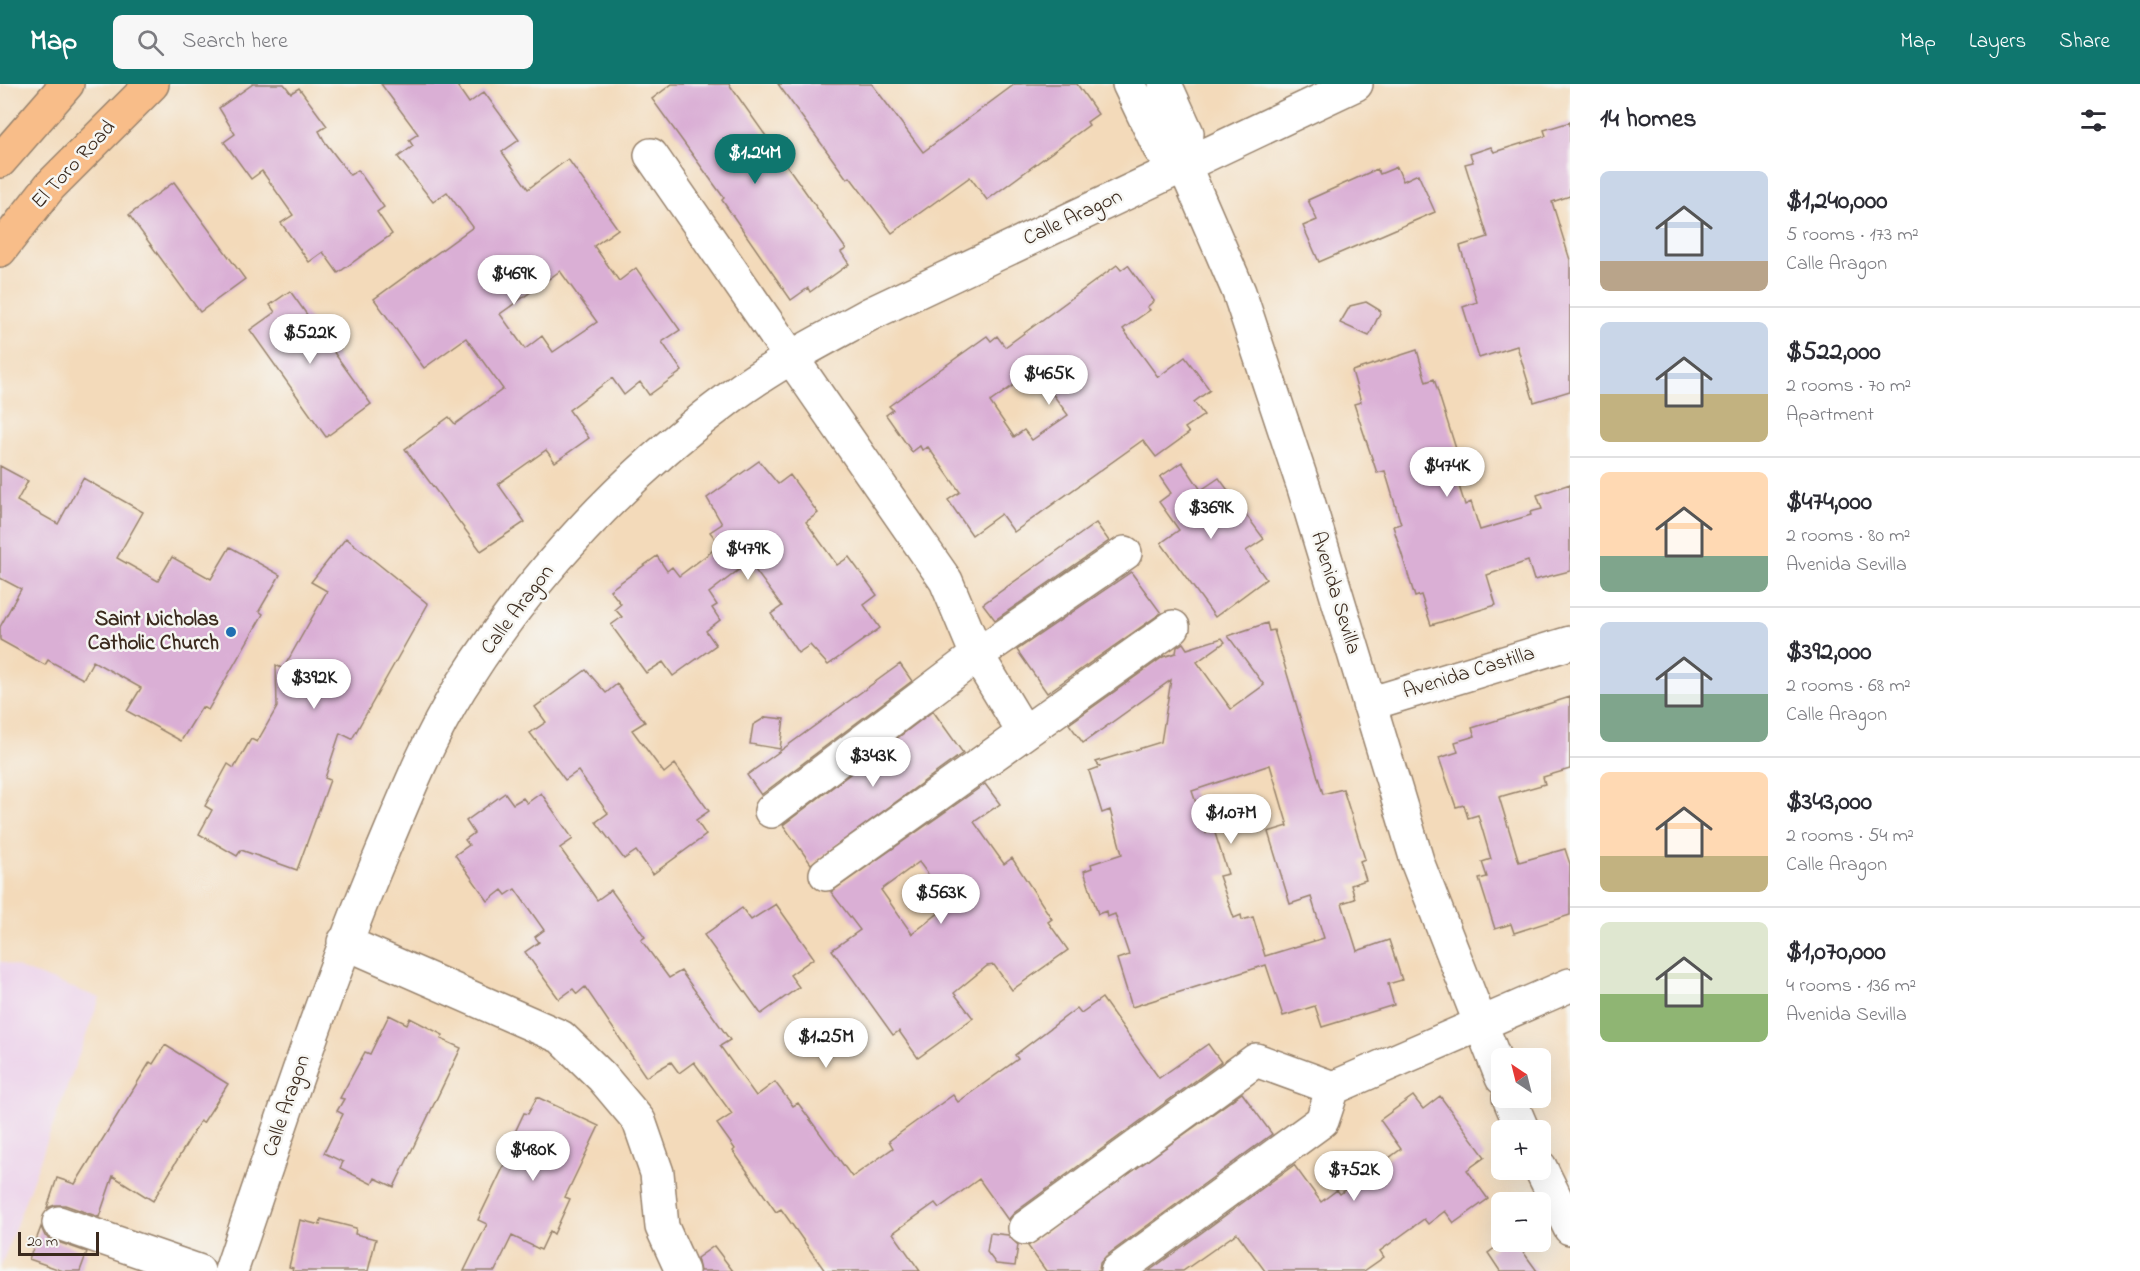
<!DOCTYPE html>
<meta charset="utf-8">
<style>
:root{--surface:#fff;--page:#f7f7f7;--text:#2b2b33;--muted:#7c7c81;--line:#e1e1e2;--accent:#0f766e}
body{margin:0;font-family:"Indie Flower",sans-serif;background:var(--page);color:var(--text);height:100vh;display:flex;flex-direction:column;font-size:22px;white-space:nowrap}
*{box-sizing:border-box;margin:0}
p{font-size:20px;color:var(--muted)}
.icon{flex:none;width:33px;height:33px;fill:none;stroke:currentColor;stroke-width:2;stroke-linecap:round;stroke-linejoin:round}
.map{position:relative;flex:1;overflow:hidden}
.sheet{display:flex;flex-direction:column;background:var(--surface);width:570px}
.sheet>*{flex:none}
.needle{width:39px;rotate:325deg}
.buttons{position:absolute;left:1491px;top:964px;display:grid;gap:12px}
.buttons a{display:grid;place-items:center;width:60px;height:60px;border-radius:9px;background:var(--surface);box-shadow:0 6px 24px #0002;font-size:30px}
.scale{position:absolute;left:18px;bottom:15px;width:81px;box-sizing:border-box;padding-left:6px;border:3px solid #3b2a1e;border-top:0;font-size:16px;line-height:21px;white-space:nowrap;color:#3b2a1e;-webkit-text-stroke:4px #f6f6f2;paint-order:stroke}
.price{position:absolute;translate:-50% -51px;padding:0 14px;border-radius:21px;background:#fff;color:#222;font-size:20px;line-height:39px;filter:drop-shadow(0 2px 3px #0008)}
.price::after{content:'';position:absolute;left:50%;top:36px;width:18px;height:14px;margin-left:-9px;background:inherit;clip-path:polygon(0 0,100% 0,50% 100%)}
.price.on{background:var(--accent);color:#fff}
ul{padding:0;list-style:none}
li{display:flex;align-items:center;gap:18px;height:150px;padding:0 30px}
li+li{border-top:2px solid var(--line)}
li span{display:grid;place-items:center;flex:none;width:168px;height:120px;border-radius:9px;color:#555}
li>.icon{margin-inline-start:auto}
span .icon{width:72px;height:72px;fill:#fffc;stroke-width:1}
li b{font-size:26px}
h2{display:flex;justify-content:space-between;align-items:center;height:72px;padding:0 30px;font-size:26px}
header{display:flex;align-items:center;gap:36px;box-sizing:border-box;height:84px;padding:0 30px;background:var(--accent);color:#fff}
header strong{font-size:28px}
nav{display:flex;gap:33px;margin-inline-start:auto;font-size:21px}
.search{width:420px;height:54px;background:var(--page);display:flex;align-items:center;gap:15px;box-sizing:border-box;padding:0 21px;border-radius:9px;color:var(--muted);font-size:22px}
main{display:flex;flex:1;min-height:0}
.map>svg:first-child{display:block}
.built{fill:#ecd1ea}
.building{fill:#daafd5;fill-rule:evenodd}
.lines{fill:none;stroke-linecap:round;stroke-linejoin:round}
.minor-casing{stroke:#97826c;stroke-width:36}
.major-casing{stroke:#97826c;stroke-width:36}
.minor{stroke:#fff;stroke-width:33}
.major{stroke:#f8bd89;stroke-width:33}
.poi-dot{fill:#1f6fb2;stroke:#f6f6f2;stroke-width:2}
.labels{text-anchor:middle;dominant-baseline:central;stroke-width:5;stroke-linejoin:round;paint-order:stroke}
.street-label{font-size:21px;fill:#3b2a1e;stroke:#f6f6f2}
.poi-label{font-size:21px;font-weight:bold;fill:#3b2a1e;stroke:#f6f6f2;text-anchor:end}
</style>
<header>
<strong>Map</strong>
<div class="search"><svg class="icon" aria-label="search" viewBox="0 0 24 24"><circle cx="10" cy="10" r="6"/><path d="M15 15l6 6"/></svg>Search here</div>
<nav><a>Map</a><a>Layers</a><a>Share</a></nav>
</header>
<main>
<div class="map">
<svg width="1570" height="1187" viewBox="0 0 1570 1187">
<rect width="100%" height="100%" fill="#f6f6f2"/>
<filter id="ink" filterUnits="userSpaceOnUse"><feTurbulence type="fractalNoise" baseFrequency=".0167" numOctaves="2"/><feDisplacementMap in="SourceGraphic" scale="12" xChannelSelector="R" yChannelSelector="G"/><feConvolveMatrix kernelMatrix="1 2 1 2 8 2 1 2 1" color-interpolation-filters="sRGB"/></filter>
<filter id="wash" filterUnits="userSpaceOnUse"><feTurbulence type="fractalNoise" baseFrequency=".008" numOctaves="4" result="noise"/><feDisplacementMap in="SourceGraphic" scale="24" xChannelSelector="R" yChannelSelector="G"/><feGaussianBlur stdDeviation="1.35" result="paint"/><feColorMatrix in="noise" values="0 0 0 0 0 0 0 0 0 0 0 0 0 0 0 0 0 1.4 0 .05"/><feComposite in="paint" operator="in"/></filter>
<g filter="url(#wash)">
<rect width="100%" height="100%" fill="#f3daba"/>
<path class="built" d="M0,877l100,37 -100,271z"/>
<g id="blocks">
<path class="building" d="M253,0h31l7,9 8,-5 28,38 -8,5 6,11 25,33 8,-5 26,37 -7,5 15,22 -54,39 -15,-21 -14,10 -28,-39 12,-8 -31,-44 -11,8 -27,-37 11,-8 -16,-26z
M381,0h75l13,19 15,-11 35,48 -17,12 26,37 40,-30 50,70 -24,17 25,35 17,-13 44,62 -18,12 20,29 -33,24 -9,-13 -16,13 -12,-17 -43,32 20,28 -34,24 -9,-12 -48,34 27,38 -44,29 -76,-102 44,-32 6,7 48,-35 -37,-51 -42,30 -50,-69 99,-72 -26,-35 -14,10 -35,-45 15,-11 -4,-6 9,-6zM560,187l37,51 -44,30 -11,-16 -17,13 -25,-35z
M672,0h57l117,165 -5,3 8,12 -39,28 -2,-4 -17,12 -69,-100 2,-2 -72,-99z
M778,0h94l51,68 92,-68h62l21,30 -11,8 2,3 -102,75 -17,-23 -78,56 -42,-56 -3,2z
M1570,38v74l-18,6 18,58v131l-36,11 -17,-56 -38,12 -16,-51 14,-5 -17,-56 28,-9 -23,-73 8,-2 -3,-8 21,-7 3,5 52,-16 -2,-6z
M1397,83l6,14 15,-7 17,38 -116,50 -16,-36 14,-6 -9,-20 69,-31 3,5z
M174,98l71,97 -45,33 -71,-97z
M1117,181l4,5 7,-5 26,36 -7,6 3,3 -27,19 35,48 27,-20 25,33 -16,12 10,13 -19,13 4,5 -33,24 -13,-17 -129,92 -13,-18 -29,21 -24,-35 12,-8 -32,-45 -6,3 -2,-4 -8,6 -26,-37 7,-5 -4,-4 98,-70 4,5 6,-5 8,11zM1035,286l33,45 -36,25 -8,-10 -10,7 -24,-35z
M290,207l81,113 -45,33 -76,-107 25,-18 -5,-7z
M1366,218l15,9 -12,25 -29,-13 10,-17z
M1417,266l9,32 8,-3 23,73 -8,2 16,51 6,-3 9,28 51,-15 -1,-3 12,-3 -5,-14 33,-11v87l-36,9 -6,-19 -41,14 9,30 -65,20 -10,-30 -6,2 -22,-71 8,-2 -16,-53 -8,2 -23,-69 7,-2 -9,-31z
M759,377l19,23 12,-9 28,38 -12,9 31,43 12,-8 28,38 -13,10 16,23 -52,37 -18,-20 -12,8 -27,-39 11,-8 -33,-44 -40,31 8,12 -5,3 8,12 -14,11 10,14 -43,31 -10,-14 -17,11 -35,-48 11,-8 -7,-8 6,-5 -11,-14 47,-34 10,15 5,-4 7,9 41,-31 -10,-13 12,-8 -15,-26z
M1182,378l19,28 18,-12 45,61 -18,12 20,28 -51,38 -54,-74 18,-13 -20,-28 12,-9 -11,-16z
M0,382l28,15 -11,20 41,23 25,-46 60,34 -26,46 41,23 14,-24 39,22 19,-32 50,28 -21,36 4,3 -55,96 -6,-3 -21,34 -54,-30 14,-23 -48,-27 -10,18 -35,-19 -3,5 -45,-25v-13l21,-38 -21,-11z
M1096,439l13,18 -114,79 -12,-16z
M346,454l82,66 -76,135 -12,-6 -15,45 5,2 -33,90 -56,-20 -4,6 -38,-22 13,-24 -7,-4 23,-42 6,4 17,-29 6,3 20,-35 -1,-42 7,4 44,-78 -16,-9z
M1131,488l30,41 -114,80 -30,-43z
M1267,539l2,8 5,-1 49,164 20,-5 22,70 -5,2 6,19 -15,5 4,14 -13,4 15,48 32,-11 13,40 -14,4 6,21 -72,22 -7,-21 -32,10 -17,-51 -134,42 -15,-48 12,-4 -14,-41 -8,3 -1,-6 -8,3 -14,-43 8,-3 -1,-4 31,-10 -12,-44 -8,3 -13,-42 11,-4 -4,-5 65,-20 10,-62 -88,63 -14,-19 94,-67 13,-4 1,-6 6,-4 4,6 35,-11 3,4 -28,20 34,47 33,-24 -36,-49zM1270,681l18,61 -20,6 22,72 21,-7 13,41 -59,18 -12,-39 -11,3 -1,-5 -7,3 -15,-42 9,-2 -14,-44 -8,3 -14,-42z
M900,580l12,17 -151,114 -14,-20z
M586,586l20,23 11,-9 28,38 -13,8 32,43 11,-9 34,47 -13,9 10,15 -53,39 -17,-23 -12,8 -28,-37 12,-9 -30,-42 -13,9 -35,-47 16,-11 -11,-15z
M1570,613v72l-27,8 2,7 -46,13 20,65 46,-13 5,15v51l-56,18 -3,-9 -16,5 -16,-50 8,-2 -5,-15 9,-3 -13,-44 -10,3 -4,-13 -8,2 -17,-49 19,-6 -3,-10 20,-6 -3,-8z
M933,627l30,42 -152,111 -28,-39z
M766,633l18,2 -4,30 -30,-5 3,-19z
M985,700l15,20 -26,18 30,42 8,-6 40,61 -4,3 20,28 -56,40 -18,-25 -7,1 -33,27 19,25 -55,40 -19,-27 -6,4 -61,-85 28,-20 -29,-38zM919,778l31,42 -38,30 -31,-44z
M505,709l8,11 10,-6 4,5 14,-10 32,46 -13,9 26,36 11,16 14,-10 34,47 -4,3 28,38 12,-7 49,69 -10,6 36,50 19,-14 18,24 5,-3 54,74 41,-29 -4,-7 22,-16 42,-30 5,7 60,-43 -3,-4 62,-47 4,5 21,-15 57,80 49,-34 13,18 -207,151 -6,7 -29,-41 -40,29 -4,-5 -42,30 27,38h-95l-44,-62 -5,3 -43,-61 2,-2 -18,-25 15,-10 -38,-52 -15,11 -8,-11 -25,15 -61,-90 -8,7 -4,-5 -14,10 -34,-47 14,-10 -4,-5 9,-7 -29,-41 -9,6 -4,-5 -14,11 -33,-46 14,-10 -4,-5 9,-7 -8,-12z
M776,820l38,54 -24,17 9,12 -38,27 -57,-79 38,-27 9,12z
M389,931l18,9 3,-6 33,17 -2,4 20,9 -67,139 -19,-9 -3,6 -32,-16 3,-6 -19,-9 19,-39 -6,-3 7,-12 -4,-1 25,-46 5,2z
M165,961l63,39 -25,39 -3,-2 -47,80 -40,-25 -14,41 -34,-12h-10l-8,3 10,-30 18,6 75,-122 3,2z
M1242,1009l30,41 -166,122 -6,7 -1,8h-53l-18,-25z
M1413,1012l10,13 17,-13 45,61 -18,13 21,29 -34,24 -9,-12 -17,13 -4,-5 -44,32 4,6 -20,14h-99l-28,-38 -54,38h-34l145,-106 27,37 16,-12 3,4 61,-45 -21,-29z
M537,1013l62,29 -34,71 5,2 -16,35 -4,-3 -9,19 -29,-14 -17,35h-31l23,-47 -9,-4 34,-71 -4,-2 16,-34 4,1z
M321,1135l35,9 -1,6 21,5 -8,32h-76l1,-3 -4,-1 11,-47 20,5z
M41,1143l4,9 7,4 35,12 -7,19h-17l-34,-12z
M990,1149l18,2 10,10 -3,21 -19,-2 -9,-12z
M1503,1158h13l21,29h-37l-12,-18z
M714,1162l19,25h-33l-3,-13z"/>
</g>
</g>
<g filter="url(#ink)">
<use href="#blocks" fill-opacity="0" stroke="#97826c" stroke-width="1.5"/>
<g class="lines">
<g class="minor-casing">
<path id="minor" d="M1129,0l31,65 24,16
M1165,0l22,49 -3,32 55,127 65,196 114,376 84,214
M651,71l295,426 31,74 47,78
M1369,620l201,-61
M771,727l206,-156 148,-102
M826,790l347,-247
M344,858l217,95 41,40 37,44 18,52 5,54 20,44
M1333,1004l237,-103
M1509,1014l14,33
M1540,1083l30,61
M59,1139l139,48
M1025,1144l231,-168 77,28
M231,1187c48,-141 94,-284 152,-421 23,-55 46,-112 77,-162 71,-113 165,-213 272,-292 43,-32 91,-56 138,-82l486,-230
M1117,1187l205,-150 11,-33"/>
</g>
<g class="major-casing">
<path id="major" d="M0,77l67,-77
M0,166l50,-64 102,-102"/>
</g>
<use href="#minor" class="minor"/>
<use href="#major" class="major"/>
</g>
</g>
<circle class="poi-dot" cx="231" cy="548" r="6"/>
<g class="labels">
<g class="street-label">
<text transform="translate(74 81) rotate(-47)">El Toro Road</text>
<text transform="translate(1073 134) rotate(-25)">Calle Aragon</text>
<text transform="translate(1335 509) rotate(73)">Avenida Sevilla</text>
<text transform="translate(518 526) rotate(-53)">Calle Aragon</text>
<text transform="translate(1469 589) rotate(-17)">Avenida Castilla</text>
<text transform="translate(287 1022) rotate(-71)">Calle Aragon</text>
</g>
<g class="poi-label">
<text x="219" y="536">Saint Nicholas<tspan x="219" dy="24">Catholic Church</tspan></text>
</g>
</g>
</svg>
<div class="buttons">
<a><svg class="needle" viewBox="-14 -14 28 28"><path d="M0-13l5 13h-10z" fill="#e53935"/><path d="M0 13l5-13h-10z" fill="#7c7c81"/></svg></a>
<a>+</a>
<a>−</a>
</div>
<div class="scale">20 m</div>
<b class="price on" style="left:755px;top:101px">$1.24M</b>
<b class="price" style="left:514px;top:222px">$469K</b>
<b class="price" style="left:310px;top:281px">$522K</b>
<b class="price" style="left:1049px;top:322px">$465K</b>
<b class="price" style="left:1447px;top:414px">$474K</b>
<b class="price" style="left:1211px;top:456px">$369K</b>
<b class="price" style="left:748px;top:497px">$479K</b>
<b class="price" style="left:314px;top:626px">$392K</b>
<b class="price" style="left:873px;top:704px">$343K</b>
<b class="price" style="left:1231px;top:761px">$1.07M</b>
<b class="price" style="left:941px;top:841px">$563K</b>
<b class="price" style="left:826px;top:985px">$1.25M</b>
<b class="price" style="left:533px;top:1098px">$480K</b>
<b class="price" style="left:1354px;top:1118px">$752K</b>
</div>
<section class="sheet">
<h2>14 homes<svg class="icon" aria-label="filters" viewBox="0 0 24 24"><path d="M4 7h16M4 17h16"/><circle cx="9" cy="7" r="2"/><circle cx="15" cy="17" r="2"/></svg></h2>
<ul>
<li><span style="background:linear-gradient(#c9d6e8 75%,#b9a48a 0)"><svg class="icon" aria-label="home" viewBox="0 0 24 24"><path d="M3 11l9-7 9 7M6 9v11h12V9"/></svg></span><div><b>$1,240,000</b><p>5 rooms · 173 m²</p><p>Calle Aragon</p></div></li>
<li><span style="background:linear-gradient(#c9d6e8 60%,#c2b280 0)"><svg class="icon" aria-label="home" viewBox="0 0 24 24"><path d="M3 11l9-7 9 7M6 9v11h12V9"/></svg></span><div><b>$522,000</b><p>2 rooms · 70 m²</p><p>Apartment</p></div></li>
<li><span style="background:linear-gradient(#ffd9b3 70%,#7fa58c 0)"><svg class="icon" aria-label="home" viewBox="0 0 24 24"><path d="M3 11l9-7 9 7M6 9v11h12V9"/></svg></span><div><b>$474,000</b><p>2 rooms · 80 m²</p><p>Avenida Sevilla</p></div></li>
<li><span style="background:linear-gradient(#c9d6e8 60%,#7fa58c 0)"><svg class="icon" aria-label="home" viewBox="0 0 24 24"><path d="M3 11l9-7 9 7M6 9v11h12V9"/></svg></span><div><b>$392,000</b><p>2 rooms · 68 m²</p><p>Calle Aragon</p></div></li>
<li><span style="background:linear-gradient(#ffd9b3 70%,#c2b280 0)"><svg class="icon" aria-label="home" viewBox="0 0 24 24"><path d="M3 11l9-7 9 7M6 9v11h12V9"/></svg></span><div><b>$343,000</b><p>2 rooms · 54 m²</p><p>Calle Aragon</p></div></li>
<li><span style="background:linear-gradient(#dfe7d0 60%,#8fb573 0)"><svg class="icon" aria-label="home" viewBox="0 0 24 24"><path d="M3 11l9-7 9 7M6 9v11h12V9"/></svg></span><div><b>$1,070,000</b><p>4 rooms · 136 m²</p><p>Avenida Sevilla</p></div></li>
</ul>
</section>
</main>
